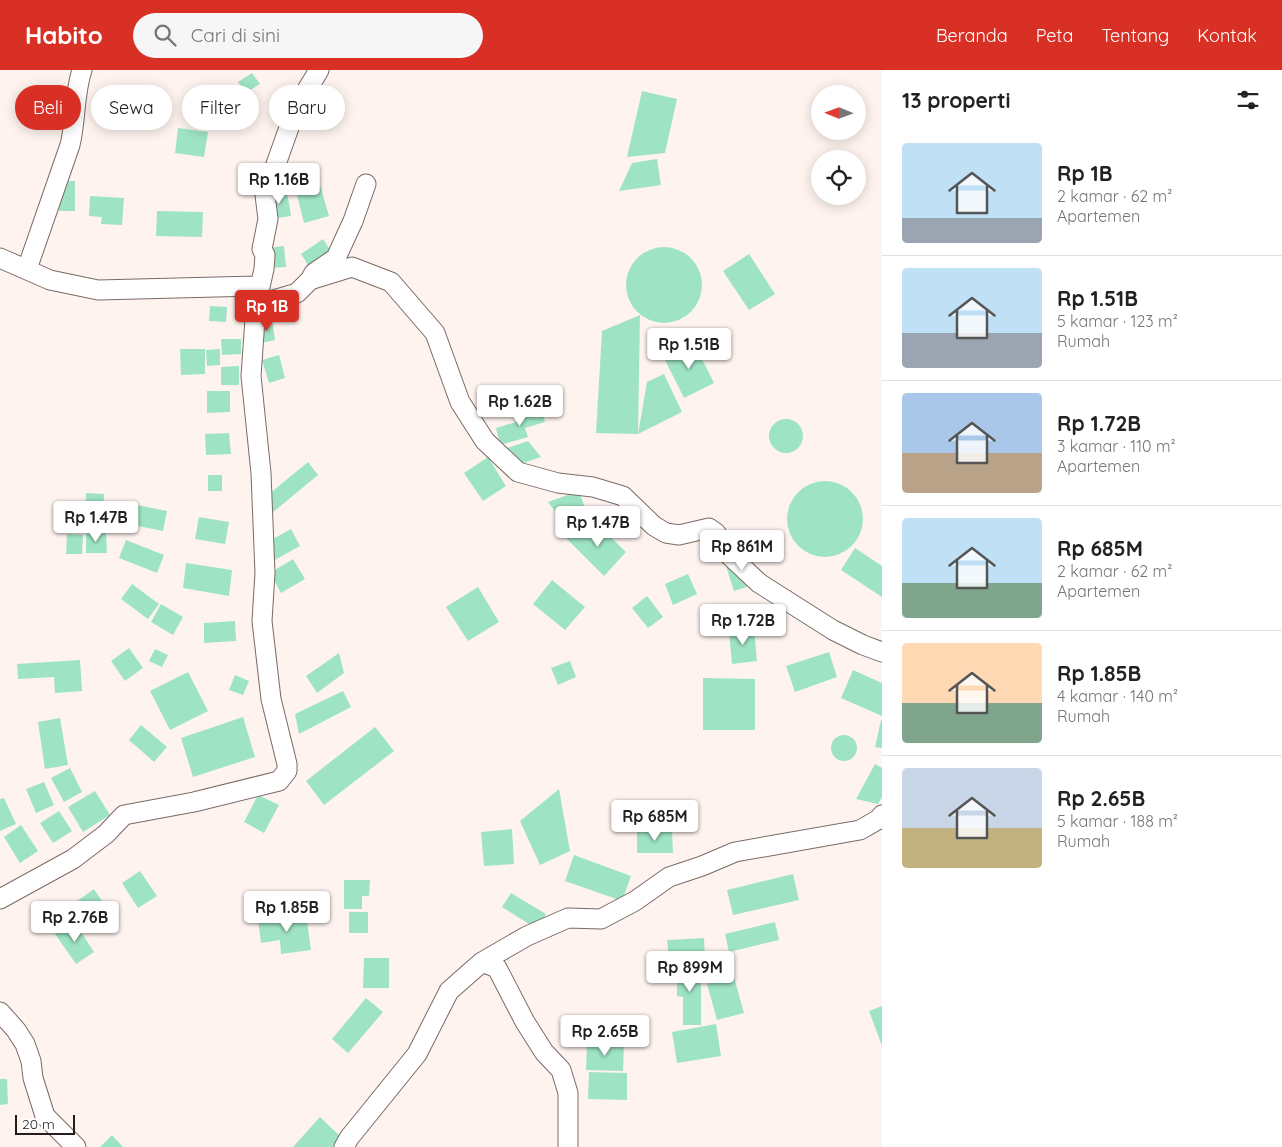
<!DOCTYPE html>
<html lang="id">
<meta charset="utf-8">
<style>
:root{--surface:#fff;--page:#f6f6f6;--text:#222;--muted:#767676;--line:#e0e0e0;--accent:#d93025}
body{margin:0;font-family:Quicksand,sans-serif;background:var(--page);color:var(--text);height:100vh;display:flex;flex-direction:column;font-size:19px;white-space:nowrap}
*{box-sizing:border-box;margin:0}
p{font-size:16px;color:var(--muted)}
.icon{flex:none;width:28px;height:28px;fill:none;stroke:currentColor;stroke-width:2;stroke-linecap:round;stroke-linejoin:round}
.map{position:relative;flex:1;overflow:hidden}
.side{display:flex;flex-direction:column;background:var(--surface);width:400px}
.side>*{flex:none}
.banner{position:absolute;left:15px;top:15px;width:475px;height:45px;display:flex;gap:10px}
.needle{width:32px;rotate:271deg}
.fabs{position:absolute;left:811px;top:15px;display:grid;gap:10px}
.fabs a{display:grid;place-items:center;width:55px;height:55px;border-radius:50%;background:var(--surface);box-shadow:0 2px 12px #0003;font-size:25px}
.scale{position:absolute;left:15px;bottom:12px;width:60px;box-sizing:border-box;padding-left:5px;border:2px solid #241d1b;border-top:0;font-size:14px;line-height:18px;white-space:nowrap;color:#241d1b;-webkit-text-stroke:4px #fff;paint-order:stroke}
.price{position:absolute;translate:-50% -42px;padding:0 11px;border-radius:5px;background:#fff;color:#222;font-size:16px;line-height:32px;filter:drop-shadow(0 1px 2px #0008)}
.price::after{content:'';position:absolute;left:50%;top:30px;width:15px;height:11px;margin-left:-8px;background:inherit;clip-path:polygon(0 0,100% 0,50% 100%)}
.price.on{background:var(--accent);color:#fff}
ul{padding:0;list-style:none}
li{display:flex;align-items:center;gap:15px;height:125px;padding:0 20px}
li+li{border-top:1px solid var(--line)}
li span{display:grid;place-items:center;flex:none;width:140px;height:100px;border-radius:5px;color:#555}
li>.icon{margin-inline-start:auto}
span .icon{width:60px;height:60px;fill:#fffc;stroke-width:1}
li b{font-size:21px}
h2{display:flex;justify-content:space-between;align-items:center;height:60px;padding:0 20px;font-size:21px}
.pill{padding:0 18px;border-radius:22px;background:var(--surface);box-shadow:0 2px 12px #0003;font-size:18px;line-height:45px}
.pill.on{background:var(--accent);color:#fff}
header{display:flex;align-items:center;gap:30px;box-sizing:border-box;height:70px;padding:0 25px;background:var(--accent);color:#fff}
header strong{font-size:24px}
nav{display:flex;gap:28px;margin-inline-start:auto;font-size:18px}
.search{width:350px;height:45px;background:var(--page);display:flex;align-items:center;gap:12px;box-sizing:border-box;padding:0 18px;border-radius:28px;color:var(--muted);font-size:19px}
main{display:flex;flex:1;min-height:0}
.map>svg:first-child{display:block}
.building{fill:#9ee4c4}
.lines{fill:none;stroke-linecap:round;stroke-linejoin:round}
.minor-casing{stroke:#7b6a65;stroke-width:21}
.minor{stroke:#fff;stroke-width:19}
</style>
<header>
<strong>Habito</strong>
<div class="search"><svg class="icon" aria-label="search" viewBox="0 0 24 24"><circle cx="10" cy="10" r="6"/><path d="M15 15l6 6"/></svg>Cari di sini</div>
<nav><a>Beranda</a><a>Peta</a><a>Tentang</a><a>Kontak</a></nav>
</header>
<main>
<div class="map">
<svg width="882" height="1077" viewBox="0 0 882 1077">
<rect width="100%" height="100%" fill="#fef3ef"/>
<path class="building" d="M252,3l8,11 -15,9 -7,-11z
M642,21l35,8 -12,54 -38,4z
M178,58l30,4 -4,25 -29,-4z
M657,89l4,26 -42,6 13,-28z
M58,111h17v30h-16z
M320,115l9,31 -25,7 -8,-32z
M287,121l4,25 -21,3 -3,-24z
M90,126l34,2 -2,27 -21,-1 1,-7 -13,-1z
M157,141l46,1 -1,25 -46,-1z
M323,169l11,17 -22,15 -11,-17z
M284,176l2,21 -17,1 -2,-20z
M626 215a38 38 0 1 1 76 0a38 38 0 1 1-76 0Z
M749,184l26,40 -26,16 -26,-39z
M210,236l17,1 -1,15 -17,-1z
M640,245l-2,119 9,-52 17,-8 18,38 -44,22 -42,-1 6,-102z
M272,250l3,20 -14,3 -3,-20z
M221,269h20v15l-19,1z
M694,273l20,40 -30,15 -20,-40z
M180,279h25v25l-24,1z
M220,279v16l-13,1 -1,-16z
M279,285l6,23 -16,5 -7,-23z
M239,296v19h-18v-18z
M207,321h23v21l-23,1z
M541,337l4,15 -20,6 3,9 -28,8 -4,-17 27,-8 -2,-7z
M769 366a17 17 0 1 1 34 0a17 17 0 1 1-34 0Z
M229,363l2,21 -25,1 -1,-21z
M528,371l13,16 -23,8 -14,-16z
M488,387l18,29 -23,15 -19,-28z
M308,392l10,13 -46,38 -3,-19z
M208,405h14v16h-14z
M787 449a38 38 0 1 1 76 0a38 38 0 1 1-76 0Z
M579,421l8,23 -23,9 -16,-21z
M86,423l18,1 -1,23 -18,-1z
M117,431l50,10 -4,20 -50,-10z
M199,447l30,5 -4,22 -30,-5z
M599,456l27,26 -22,24 -39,-39z
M291,459l9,17 -27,15 -2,-21z
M106,463l1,20h-21v-19z
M67,464l16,1 -1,19h-16z
M126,470l38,15 -7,18 -38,-15z
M855,478l27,18v31l-41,-27z
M749,482l10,31 -25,8 -10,-31z
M293,489l12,20 -24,14 -11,-20z
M186,493l46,7 -3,26 -46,-8z
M688,504l9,20 -24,11 -8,-21z
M552,510l33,27 -20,23 -32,-26z
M132,514l27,20 -11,15 -27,-20z
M478,517l21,35 -31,19 -22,-34z
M647,526l16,21 -15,11 -16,-20z
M161,534l22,13 -10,18 -22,-13z
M235,551l1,20 -32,2v-20z
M754,558l3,33 -25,3 -3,-33z
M129,578l14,20 -18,13 -14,-20z
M155,579l13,6 -6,12 -13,-6z
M829,582l8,25 -42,15 -9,-26z
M339,583l5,20 -27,20 -11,-17z
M80,590l2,31 -27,2 -1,-16 -36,2 -1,-15z
M570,591l6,16 -18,8 -7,-17z
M853,600l29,13v33l-41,-18z
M188,602l20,39 -38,19 -20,-39z
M235,605l14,6 -6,14 -14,-5z
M703,608l52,1v51h-52z
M343,621l8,16 -52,27 -4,-20z
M243,647l12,40 -62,20 -12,-39z
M60,648l8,47 -23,4 -7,-47z
M881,650h1v28l-7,-1z
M141,655l26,22 -13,15 -25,-22z
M375,657l19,24 -70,54 -18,-24z
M831 678a13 13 0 1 1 26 0a13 13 0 1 1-26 0Z
M875,694l7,4v29l-4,7 -22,-5z
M70,698l12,24 -18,10 -13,-24z
M44,712l10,23 -18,8 -10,-24z
M559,719l11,62 -30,14 -20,-44z
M95,721l15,24 -27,17 -15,-25z
M258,725l21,10 -15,28 -20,-11z
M4,728l12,26 -16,7v-32z
M59,741l13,20 -19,12 -13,-20z
M21,755l17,26 -18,12 -16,-26z
M512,759l2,35 -30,2 -3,-34z
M637,760h35l1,23h-36z
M574,785l57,21 -9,25 -57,-20z
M140,801l17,25 -19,12 -16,-25z
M793,804l6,26 -66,15 -6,-25z
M344,810h26l-1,16h-7v13h-18z
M94,819l16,24 -22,14 -15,-23z
M511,823l35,21 -9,15 -35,-22z
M349,842h19v21h-19z
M306,844l5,36 -30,4 -1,-14 -19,3 -3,-23z
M74,851l20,31 -18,12 -21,-30z
M775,852l4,18 -50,12 -4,-18z
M704,868l1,19 -36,3 -2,-20z
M364,888h25v30h-26z
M677,896h24v59h-18v-28l-6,-1z
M734,907l10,36 -27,7 -10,-36z
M366,928l17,14 -35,41 -16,-14z
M882,936v40l-13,-35z
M716,954l5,32 -44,7 -5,-31z
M587,973l37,1 -1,27 -37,-1z
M589,1002l38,1v27l-39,-1z
M0,1009h7l1,25 -8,1z
M320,1047l22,21 -8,9h-41z
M112,1065l11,12h-23z"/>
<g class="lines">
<g class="minor-casing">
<path id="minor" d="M0,188l50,22 48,10 161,-4
M27,199l43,-124c6,-24 4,-51 12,-75
M310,210l42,-13 39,15 44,51 25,69 25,39 33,31 40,11 35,4 30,9 31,30 12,7 13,2 30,-7 7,5 10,19 33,31 74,47 30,15 19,7
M256,235l41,-12 13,-13 4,-7 22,-15 17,-37 13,-37
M0,829l73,-40 33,-25 18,-19 70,-13 85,-21 8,-10v-7l-16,-65 -9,-78 3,-48 -4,-100 -10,-97 5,-71 8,-36 1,-14 -3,-6 6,-30 -3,-24 31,-87 23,-38
M482,892l15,6 28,54 19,30 17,18 7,23v54
M0,942l16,18 9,14 6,17 2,17 12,38 31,31
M344,1077l5,-9 68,-84 32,-63 33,-29 45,-26 41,-18 33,1 34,-18 34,-24 33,-11 33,-14 125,-22 19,-11 3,-4"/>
</g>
<use href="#minor" class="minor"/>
</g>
</svg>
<div class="fabs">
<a><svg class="needle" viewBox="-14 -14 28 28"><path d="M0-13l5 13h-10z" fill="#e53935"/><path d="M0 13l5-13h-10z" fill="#767676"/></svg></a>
<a><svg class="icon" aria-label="locate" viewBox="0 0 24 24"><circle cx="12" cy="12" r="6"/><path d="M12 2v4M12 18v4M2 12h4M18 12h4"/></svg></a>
</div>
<div class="scale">20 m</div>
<b class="price" style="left:279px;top:135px">Rp 1.16B</b>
<b class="price on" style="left:267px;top:262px">Rp 1B</b>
<b class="price" style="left:689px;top:300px">Rp 1.51B</b>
<b class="price" style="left:520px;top:357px">Rp 1.62B</b>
<b class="price" style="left:96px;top:473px">Rp 1.47B</b>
<b class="price" style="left:598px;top:478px">Rp 1.47B</b>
<b class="price" style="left:742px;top:502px">Rp 861M</b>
<b class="price" style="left:743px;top:576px">Rp 1.72B</b>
<b class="price" style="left:655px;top:772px">Rp 685M</b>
<b class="price" style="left:287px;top:863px">Rp 1.85B</b>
<b class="price" style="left:75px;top:873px">Rp 2.76B</b>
<b class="price" style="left:690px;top:923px">Rp 899M</b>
<b class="price" style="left:605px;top:987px">Rp 2.65B</b>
<div class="banner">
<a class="pill on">Beli</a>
<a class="pill">Sewa</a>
<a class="pill">Filter</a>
<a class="pill">Baru</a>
</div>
</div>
<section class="side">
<h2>13 properti<svg class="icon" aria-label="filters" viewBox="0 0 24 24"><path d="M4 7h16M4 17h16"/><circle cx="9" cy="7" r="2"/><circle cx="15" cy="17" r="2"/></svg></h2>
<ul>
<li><span style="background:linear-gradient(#bfe0f5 75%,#9aa5b1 0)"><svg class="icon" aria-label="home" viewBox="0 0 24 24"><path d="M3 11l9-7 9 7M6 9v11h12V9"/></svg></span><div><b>Rp 1B</b><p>2 kamar · 62 m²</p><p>Apartemen</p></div></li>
<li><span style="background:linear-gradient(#bfe0f5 65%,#9aa5b1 0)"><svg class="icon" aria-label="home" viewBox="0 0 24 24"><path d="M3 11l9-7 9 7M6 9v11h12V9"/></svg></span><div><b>Rp 1.51B</b><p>5 kamar · 123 m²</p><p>Rumah</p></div></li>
<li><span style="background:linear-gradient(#a9c7e8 60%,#b9a48a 0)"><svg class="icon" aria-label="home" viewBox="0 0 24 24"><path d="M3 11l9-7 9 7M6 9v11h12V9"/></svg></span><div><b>Rp 1.72B</b><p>3 kamar · 110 m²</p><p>Apartemen</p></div></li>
<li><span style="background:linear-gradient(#bfe0f5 65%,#7fa58c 0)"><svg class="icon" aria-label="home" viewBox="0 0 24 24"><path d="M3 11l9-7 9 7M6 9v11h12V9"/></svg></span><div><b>Rp 685M</b><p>2 kamar · 62 m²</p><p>Apartemen</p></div></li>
<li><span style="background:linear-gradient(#ffd9b3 60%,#7fa58c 0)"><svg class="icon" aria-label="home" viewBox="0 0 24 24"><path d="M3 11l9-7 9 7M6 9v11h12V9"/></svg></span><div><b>Rp 1.85B</b><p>4 kamar · 140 m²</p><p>Rumah</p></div></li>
<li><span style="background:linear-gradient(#c9d6e8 60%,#c2b280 0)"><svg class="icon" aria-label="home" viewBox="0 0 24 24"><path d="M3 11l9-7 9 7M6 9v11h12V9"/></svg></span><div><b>Rp 2.65B</b><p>5 kamar · 188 m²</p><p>Rumah</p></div></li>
</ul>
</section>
</main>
